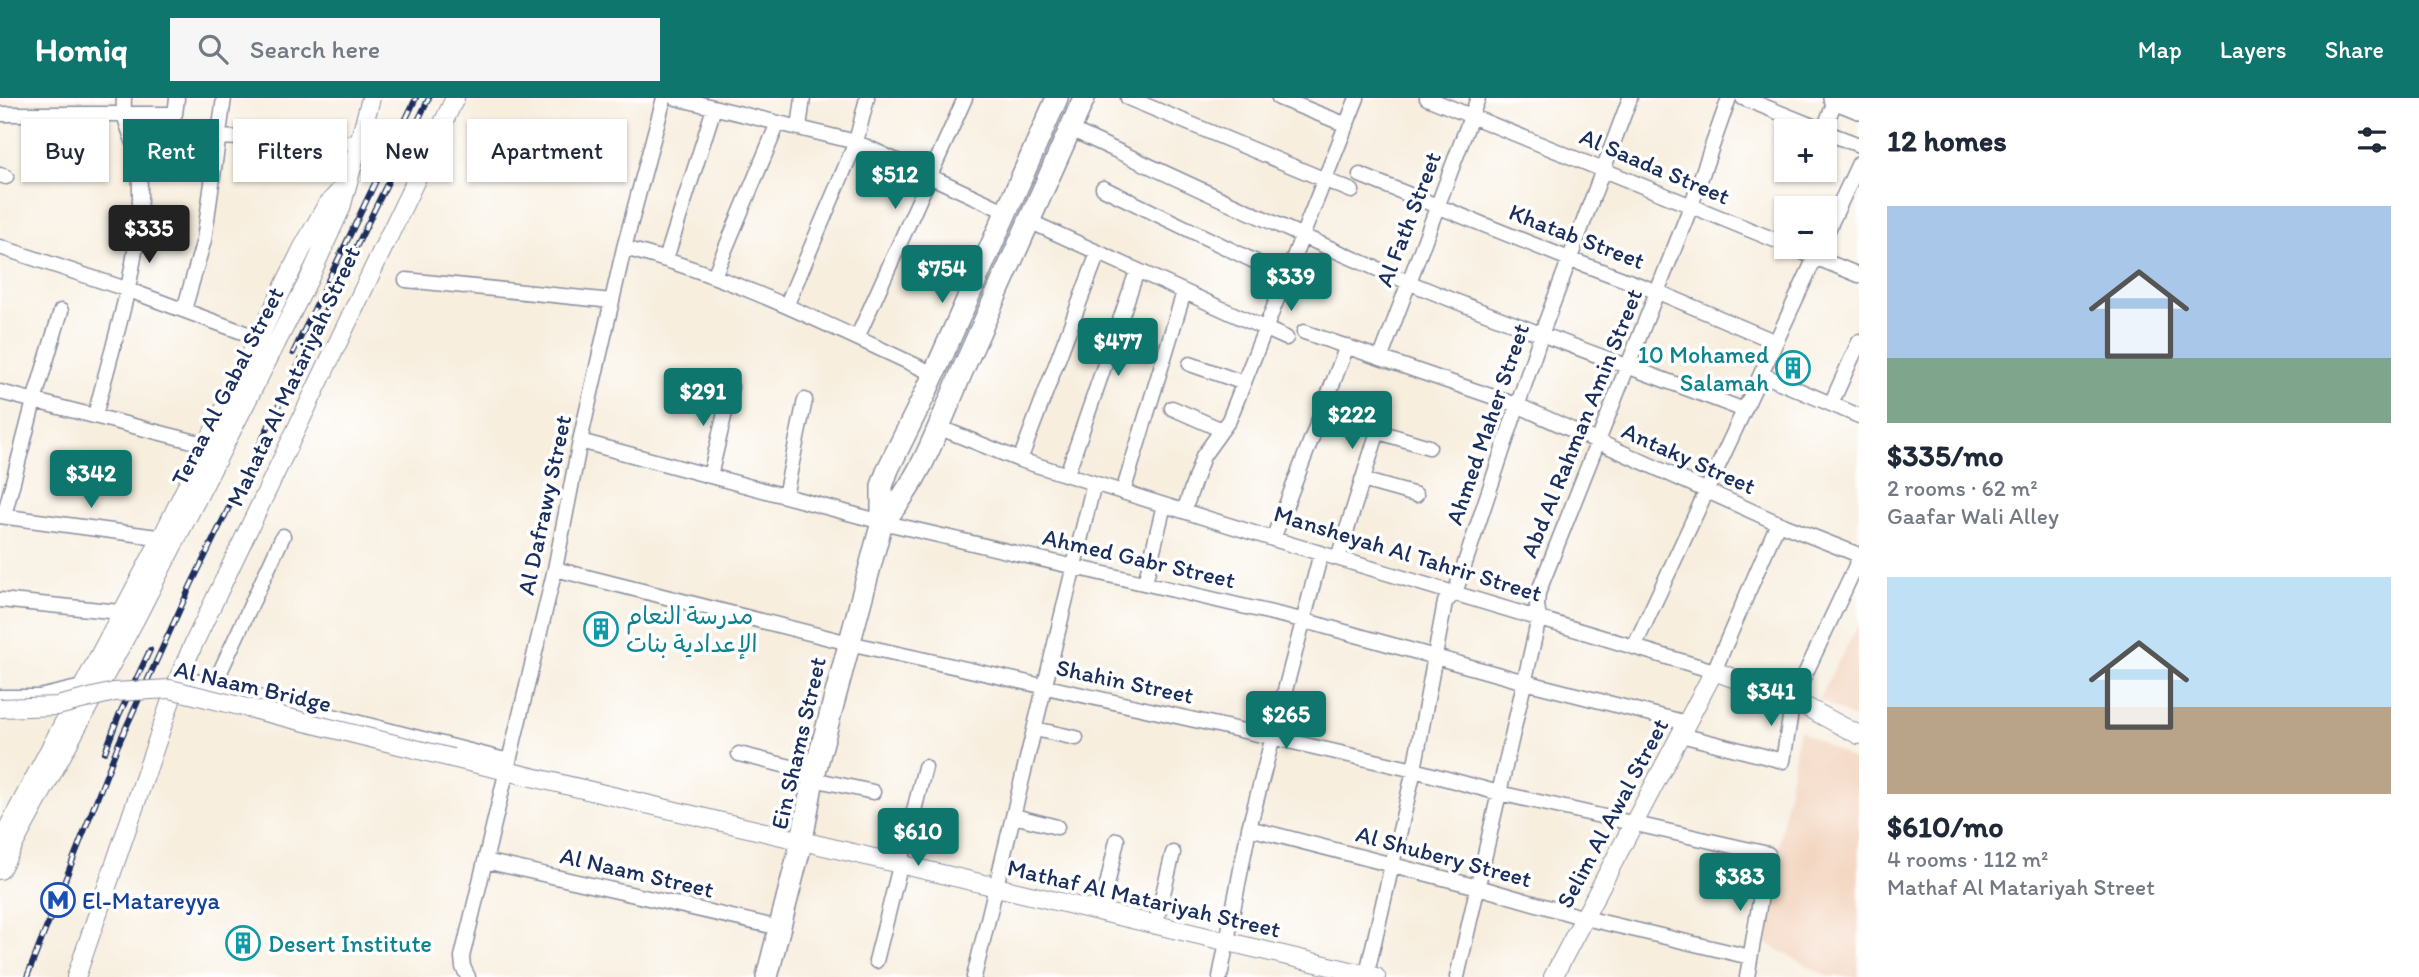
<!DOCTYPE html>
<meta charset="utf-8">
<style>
:root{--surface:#fff;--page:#f6f6f7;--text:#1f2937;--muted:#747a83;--accent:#0f766e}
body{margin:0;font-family:Itim,"Playpen Sans Arabic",sans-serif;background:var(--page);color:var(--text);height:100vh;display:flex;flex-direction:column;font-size:26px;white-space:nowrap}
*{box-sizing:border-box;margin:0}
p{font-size:23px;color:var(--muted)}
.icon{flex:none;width:38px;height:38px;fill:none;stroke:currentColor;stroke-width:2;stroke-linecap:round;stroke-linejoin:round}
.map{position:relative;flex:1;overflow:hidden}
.side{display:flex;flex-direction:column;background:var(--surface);width:560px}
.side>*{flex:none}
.guide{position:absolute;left:21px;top:21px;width:665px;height:63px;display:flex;gap:14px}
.controls{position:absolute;left:1774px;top:21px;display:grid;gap:14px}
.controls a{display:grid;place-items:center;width:63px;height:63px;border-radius:0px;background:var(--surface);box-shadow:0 2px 5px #0004;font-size:35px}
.price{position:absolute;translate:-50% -60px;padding:0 16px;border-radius:7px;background:var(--accent);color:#fff;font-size:23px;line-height:46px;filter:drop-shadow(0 2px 4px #0008)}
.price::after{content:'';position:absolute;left:50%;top:42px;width:21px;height:16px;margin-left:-10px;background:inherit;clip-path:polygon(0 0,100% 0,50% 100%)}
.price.active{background:#222;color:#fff}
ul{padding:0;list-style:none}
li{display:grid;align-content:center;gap:14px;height:371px;padding:0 28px}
li span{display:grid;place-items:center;height:217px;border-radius:0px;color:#555}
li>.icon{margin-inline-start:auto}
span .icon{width:126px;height:126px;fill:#fffc;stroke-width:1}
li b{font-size:30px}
h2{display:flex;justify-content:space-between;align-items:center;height:84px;padding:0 28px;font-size:30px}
.tag{padding:0 24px;border-radius:0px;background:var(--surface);box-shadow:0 2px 5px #0004;font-size:24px;line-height:63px}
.tag.active{background:var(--accent);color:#fff}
header{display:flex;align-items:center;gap:42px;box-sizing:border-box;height:98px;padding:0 35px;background:var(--accent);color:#fff}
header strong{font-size:33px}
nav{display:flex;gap:38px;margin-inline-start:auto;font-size:24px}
.search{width:490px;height:63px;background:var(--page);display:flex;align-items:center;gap:18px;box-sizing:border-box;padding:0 24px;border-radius:0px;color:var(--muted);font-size:26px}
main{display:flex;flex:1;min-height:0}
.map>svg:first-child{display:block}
.built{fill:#f3d4be}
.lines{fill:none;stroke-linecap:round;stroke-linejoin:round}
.minor-casing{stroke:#898e9e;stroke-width:17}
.tertiary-casing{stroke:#898e9e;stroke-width:20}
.secondary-casing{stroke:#898e9e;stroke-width:24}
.minor{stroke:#fff;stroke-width:14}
.tertiary{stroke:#fff;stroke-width:18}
.secondary{stroke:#fff;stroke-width:21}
.rail-casing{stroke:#1b2f5e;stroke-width:6}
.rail{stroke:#fff;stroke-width:3.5;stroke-dasharray:10;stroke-linecap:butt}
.tertiary-bridge-casing{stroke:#898e9e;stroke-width:20;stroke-linecap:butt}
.tertiary-bridge{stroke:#fff;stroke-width:18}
.labels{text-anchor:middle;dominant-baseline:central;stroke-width:7;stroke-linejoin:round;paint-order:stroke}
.street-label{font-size:24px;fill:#1b2f5e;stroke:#fff}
.culture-label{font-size:24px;fill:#0d838f;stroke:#fff;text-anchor:start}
.transit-label{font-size:24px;fill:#164399;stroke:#fff;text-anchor:start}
</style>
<header>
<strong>Homiq</strong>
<div class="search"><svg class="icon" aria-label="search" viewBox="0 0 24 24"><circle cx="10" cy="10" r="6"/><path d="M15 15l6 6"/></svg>Search here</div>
<nav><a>Map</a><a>Layers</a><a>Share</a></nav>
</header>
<main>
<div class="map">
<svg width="1859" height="879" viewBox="0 0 1859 879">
<rect width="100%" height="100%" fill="#fff"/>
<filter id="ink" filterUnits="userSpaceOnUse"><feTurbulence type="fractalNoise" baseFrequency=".0143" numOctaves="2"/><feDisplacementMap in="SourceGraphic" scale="14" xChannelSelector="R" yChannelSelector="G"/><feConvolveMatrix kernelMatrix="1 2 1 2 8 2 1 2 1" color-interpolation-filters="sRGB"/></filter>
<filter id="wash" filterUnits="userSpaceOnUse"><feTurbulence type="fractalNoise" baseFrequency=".00686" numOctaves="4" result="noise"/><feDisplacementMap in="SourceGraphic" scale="28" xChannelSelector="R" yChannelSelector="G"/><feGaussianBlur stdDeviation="1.57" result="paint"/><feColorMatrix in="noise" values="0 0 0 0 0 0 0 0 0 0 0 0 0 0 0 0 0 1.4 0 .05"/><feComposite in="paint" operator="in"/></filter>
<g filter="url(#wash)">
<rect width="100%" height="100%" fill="#f7eede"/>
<path class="built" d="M1859,526v97l-41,-22z
M1799,632l60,33v214h-30l-67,-36z"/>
</g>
<g filter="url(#ink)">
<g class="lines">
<g class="minor-casing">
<path id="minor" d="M676,0l180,44 151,70
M1128,0l224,93
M1279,0l68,27
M1427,0l360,147
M1743,0l82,33
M0,16h175l2,-16
M799,30l4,-30
M1070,31c112,52 224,105 338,153 111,46 224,85 336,128
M1823,33l13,-32
M1825,34l34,13
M218,39l141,6
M0,77l6,2
M1360,77l209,84 89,33 118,50
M1103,90l184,89
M1029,123l257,117
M1825,138l34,-73
M0,149l126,42 143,53
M1790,149l69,28
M624,150c109,28 208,79 310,126
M666,161l48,-151
M714,178l64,-153
M406,182l206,21
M787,206l69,-162 11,-44
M184,212l20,-70 20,-142
M1304,234l213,73 261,118 81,32
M857,240l108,-240
M1381,259l97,-259
M1190,266l54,19
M1761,276l98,42
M0,294l208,53
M1831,306l28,-62
M1172,310l50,22
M95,318c17,-70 44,-147 45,-219 0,-14 0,-29 -3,-43 -5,-22 -15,-32 -13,-56
M938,329l82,33 253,79 441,132 64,-148
M580,343l302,81 420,98 223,62 162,41
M1020,362l78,-207
M1067,376l70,-203
M710,378l21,-89
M1362,382l54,15
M1123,394l61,-200
M785,398l20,-96
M1184,413l19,-55 26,-36 128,-322
M0,418l172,23
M4,418l30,-115 27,-90
M1273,441l74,-193
M1338,460l39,-124 2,-2 50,15
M555,471l294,74 422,94 143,33 85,23 269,61 -21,123
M1145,485l19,-78
M0,502l130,13
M1634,549l186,-400
M179,579l330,84
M213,589l70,-151
M0,599h39l43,-10
M1035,631l41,9
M1681,637l102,26 10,-61 66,-141
M739,656l76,19
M813,681l60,13
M1014,718l43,11
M1249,730l229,59 107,31 165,39
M485,763l295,67
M1101,815l16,-73
M1155,828l18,-73
M876,863l49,-194
M468,879l-5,-10 -1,-10 93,-388 25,-128 44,-193 40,-150
M974,879l120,-494
M1220,879l29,-149 72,-275
M1366,879l48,-207 31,-168 10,-9 86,-258 89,-237
M1457,879l82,-359 -2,-13 1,-12 153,-387 38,-108"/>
</g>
<g class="tertiary-casing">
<path id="tertiary" d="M452,660l924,219
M0,745l162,-306 140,-288 24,-43 21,-23
M0,772l137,-254 172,-337 32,-71 30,-110
M76,879l103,-300 14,-32 262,-547
M1553,879l161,-306 79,29 66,35"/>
</g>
<g class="secondary-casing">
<path id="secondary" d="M1834,0l25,10
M882,424c40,-41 59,-103 82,-155 40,-90 80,-179 120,-269
M767,879l35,-137 11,-61 69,-257v-36l6,-17 38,-77 131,-294"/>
</g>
<use href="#minor" class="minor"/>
<use href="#tertiary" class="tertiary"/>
<use href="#secondary" class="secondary"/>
<g class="rail-casing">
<path id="rail" d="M293,255l123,-255
M105,654l14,-37 31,-65
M27,879l91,-232 73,-160 238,-487"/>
</g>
<use href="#rail" class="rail"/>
<g class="tertiary-bridge-casing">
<path id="tertiary-bridge" d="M0,610l57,-2 57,-14 56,-3 282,69"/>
</g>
<use href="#tertiary-bridge" class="tertiary-bridge"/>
</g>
</g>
<defs>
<g id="building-ring" transform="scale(1.75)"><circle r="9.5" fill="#fff" stroke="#0f9aa8" stroke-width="1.5"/><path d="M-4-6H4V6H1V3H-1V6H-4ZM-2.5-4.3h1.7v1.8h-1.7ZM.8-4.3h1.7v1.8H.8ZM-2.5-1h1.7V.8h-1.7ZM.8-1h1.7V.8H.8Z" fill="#0f9aa8"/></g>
<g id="metro-ring" transform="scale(1.75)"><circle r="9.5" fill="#fff" stroke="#1a4fb4" stroke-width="1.5"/><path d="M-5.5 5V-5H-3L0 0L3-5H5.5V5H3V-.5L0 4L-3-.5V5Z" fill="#1a4fb4"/></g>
</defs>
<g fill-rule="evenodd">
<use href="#building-ring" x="1793" y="270"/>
<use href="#building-ring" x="601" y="531"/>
<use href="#metro-ring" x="58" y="802"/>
<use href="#building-ring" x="243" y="845"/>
</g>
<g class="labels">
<g class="street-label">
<text transform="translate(1655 68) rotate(23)">Al Saada Street</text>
<text transform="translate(1408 121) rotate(-69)">Al Fath Street</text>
<text transform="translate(1577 138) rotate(21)">Khatab Street</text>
<text transform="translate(293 278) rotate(-65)">Mahata Al Matariyah Street</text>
<text transform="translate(227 288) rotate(-63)">Teraa Al Gabal Street</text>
<text transform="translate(1581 325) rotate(-68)">Abd Al Rahman Amin Street</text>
<text transform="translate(1487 326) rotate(-71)">Ahmed Maher Street</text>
<text transform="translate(1689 360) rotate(24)">Antaky Street</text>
<text transform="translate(544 407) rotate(-78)">Al Dafrawy Street</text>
<text transform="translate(1408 455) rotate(17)">Mansheyah Al Tahrir Street</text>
<text transform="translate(1139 460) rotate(13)">Ahmed Gabr Street</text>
<text transform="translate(1125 583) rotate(12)">Shahin Street</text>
<text transform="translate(253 588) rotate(13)">Al Naam Bridge</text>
<text transform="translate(798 645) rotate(-77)">Ein Shams Street</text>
<text transform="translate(1612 715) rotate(-62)">Selim Al Awal Street</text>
<text transform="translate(1444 758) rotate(15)">Al Shubery Street</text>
<text transform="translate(637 774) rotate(13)">Al Naam Street</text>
<text transform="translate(1144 800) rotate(13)">Mathaf Al Matariyah Street</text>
</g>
<g class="culture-label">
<text x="1769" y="256" text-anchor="end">10 Mohamed<tspan x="1769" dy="28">Salamah</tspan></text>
<text x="626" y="517">مدرسة النعام<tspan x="626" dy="28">الإعدادية بنات</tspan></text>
<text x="268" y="845">Desert Institute</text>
</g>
<g class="transit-label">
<text x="82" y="802">El-Matareyya</text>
</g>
</g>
</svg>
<div class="controls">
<a>+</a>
<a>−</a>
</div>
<b class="price" style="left:895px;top:113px">$512</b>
<b class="price active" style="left:149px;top:167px">$335</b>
<b class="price" style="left:942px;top:207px">$754</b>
<b class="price" style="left:1291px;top:215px">$339</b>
<b class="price" style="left:1118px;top:280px">$477</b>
<b class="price" style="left:703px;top:330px">$291</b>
<b class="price" style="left:1352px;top:353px">$222</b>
<b class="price" style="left:91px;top:412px">$342</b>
<b class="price" style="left:1771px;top:630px">$341</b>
<b class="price" style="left:1286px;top:653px">$265</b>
<b class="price" style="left:918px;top:770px">$610</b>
<b class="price" style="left:1740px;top:815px">$383</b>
<div class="guide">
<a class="tag">Buy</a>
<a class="tag active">Rent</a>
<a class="tag">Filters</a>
<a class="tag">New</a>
<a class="tag">Apartment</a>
</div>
</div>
<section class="side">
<h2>12 homes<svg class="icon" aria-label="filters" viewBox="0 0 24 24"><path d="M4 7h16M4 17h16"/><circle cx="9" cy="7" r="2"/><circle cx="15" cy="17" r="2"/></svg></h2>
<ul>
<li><span style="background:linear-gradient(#a9c7e8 70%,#7fa58c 0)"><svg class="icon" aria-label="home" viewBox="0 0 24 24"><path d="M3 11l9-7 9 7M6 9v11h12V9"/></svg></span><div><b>$335/mo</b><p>2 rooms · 62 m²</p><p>Gaafar Wali Alley</p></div></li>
<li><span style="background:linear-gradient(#bfe0f5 60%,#b9a48a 0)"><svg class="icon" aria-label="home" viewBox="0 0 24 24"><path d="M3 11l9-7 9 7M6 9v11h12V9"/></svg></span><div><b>$610/mo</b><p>4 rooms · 112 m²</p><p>Mathaf Al Matariyah Street</p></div></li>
</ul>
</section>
</main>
